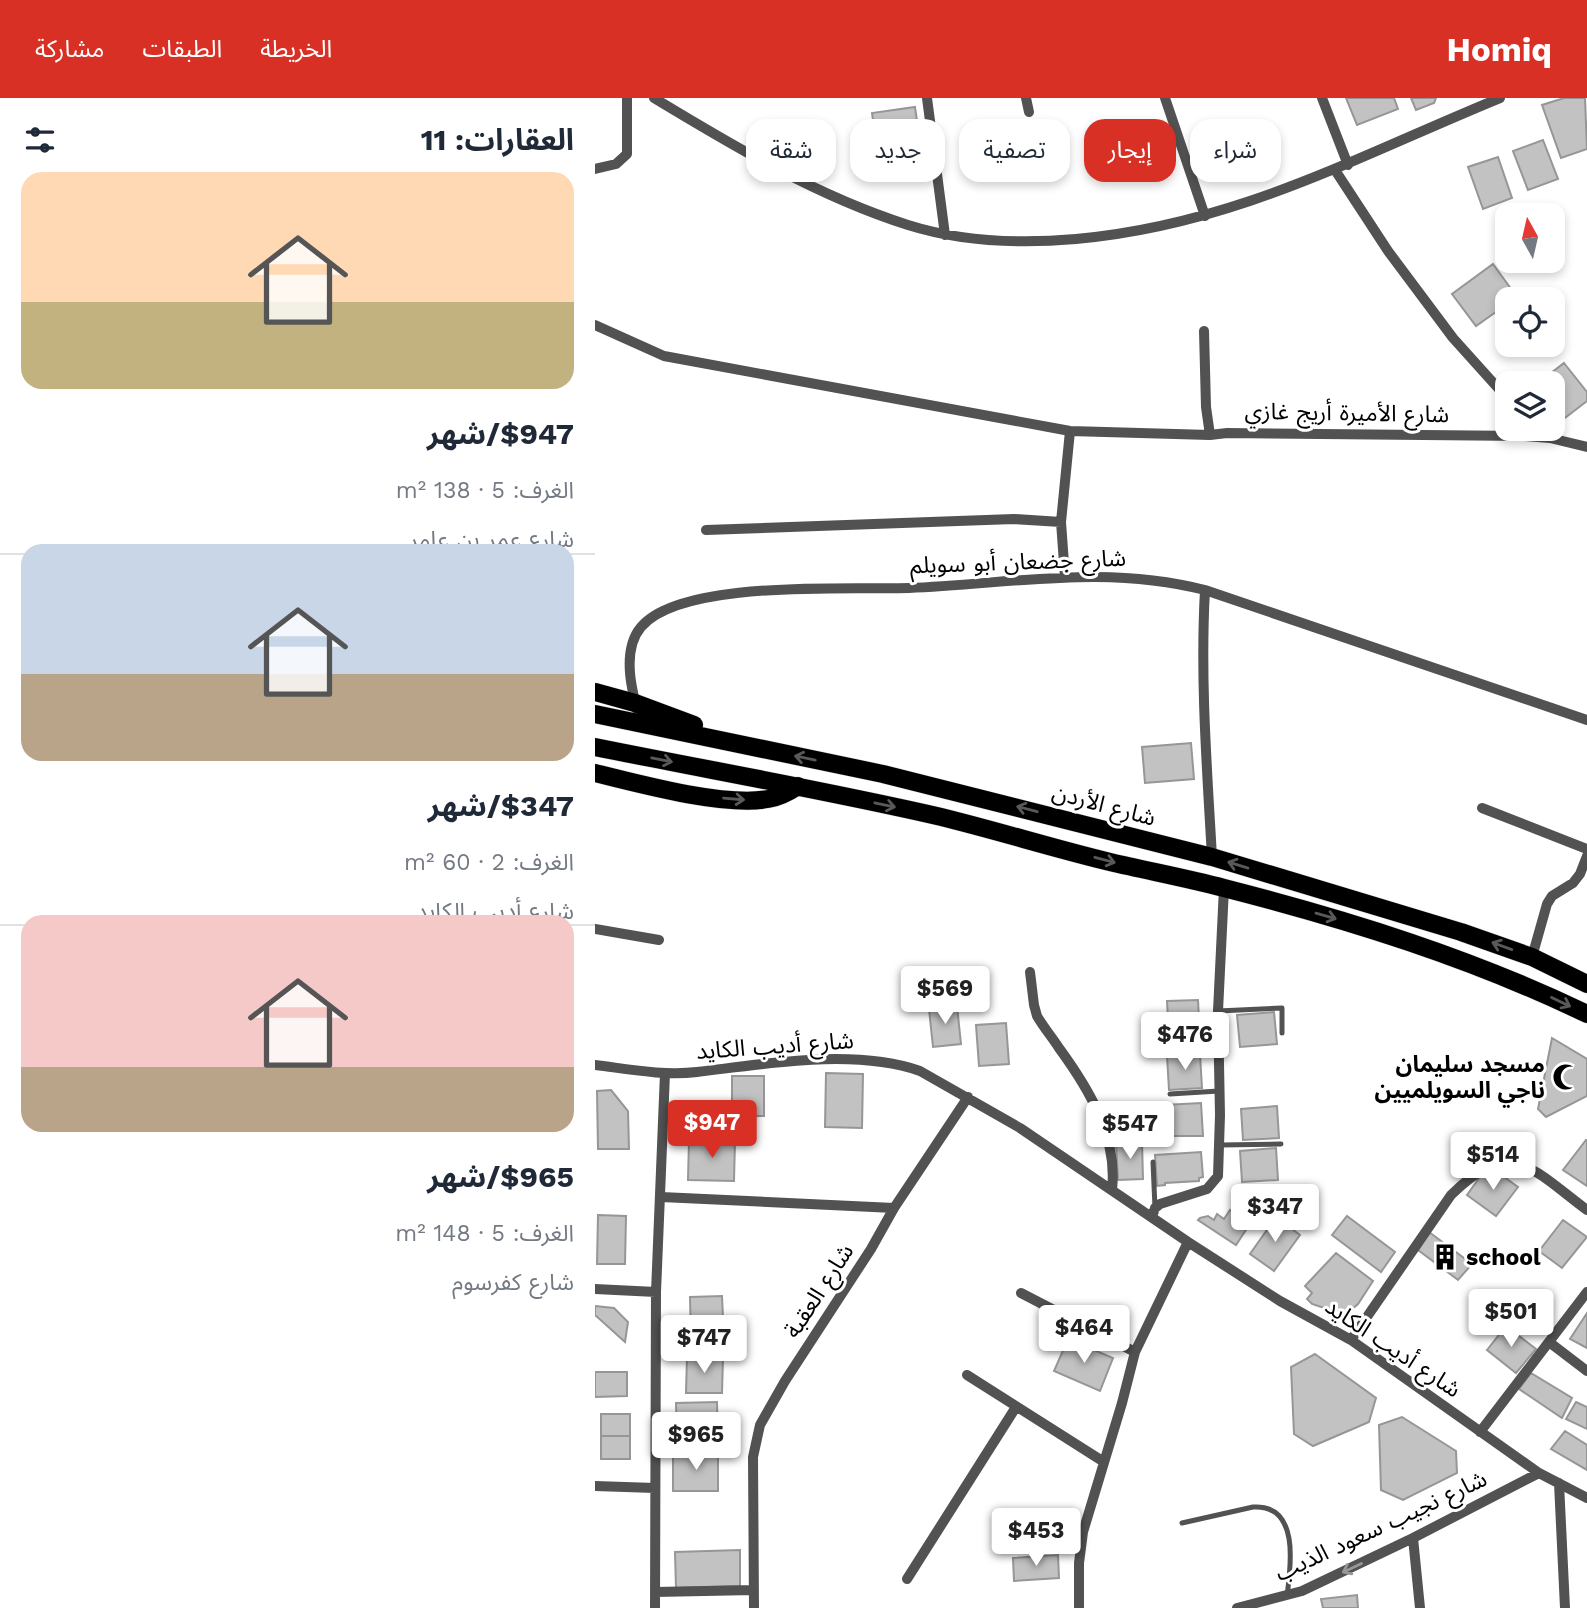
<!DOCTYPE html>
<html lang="ar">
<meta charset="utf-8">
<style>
:root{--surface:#fff;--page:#f6f6f7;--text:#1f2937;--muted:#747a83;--line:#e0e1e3;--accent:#d93025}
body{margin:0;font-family:"Work Sans","Noto Sans Arabic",sans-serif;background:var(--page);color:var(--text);direction:rtl;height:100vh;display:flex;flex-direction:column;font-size:26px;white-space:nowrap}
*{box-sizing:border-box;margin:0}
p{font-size:23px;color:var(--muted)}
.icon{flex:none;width:38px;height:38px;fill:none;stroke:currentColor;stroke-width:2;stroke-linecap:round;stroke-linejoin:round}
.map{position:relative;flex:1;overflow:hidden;direction:ltr}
.sheet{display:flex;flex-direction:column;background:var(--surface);width:595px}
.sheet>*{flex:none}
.hud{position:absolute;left:21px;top:21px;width:665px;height:63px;direction:rtl;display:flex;gap:14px}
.needle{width:46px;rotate:352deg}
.fabs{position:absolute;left:900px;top:105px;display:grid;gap:14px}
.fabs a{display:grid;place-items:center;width:70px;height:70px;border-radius:14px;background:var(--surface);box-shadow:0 4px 10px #0003;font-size:35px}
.price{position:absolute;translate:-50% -60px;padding:0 16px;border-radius:7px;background:#fff;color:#222;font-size:23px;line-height:46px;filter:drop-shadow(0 2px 4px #0008)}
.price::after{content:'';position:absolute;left:50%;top:42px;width:21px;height:16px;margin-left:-10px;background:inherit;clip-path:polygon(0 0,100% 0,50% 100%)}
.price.on{background:var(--accent);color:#fff}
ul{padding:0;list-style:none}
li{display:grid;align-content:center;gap:14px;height:371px;padding:0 21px}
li+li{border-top:2px solid var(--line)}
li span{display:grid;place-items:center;height:217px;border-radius:21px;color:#555}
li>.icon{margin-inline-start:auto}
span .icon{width:126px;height:126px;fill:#fffc;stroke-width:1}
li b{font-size:30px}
h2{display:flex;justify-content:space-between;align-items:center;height:84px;padding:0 21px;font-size:30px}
.tag{padding:0 24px;border-radius:21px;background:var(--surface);box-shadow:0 4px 10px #0003;font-size:24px;line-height:63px}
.tag.on{background:var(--accent);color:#fff}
header{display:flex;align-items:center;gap:42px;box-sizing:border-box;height:98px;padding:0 35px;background:var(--accent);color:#fff}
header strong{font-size:33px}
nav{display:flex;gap:38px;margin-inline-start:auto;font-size:24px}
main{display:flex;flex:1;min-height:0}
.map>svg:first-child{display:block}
.building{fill:#c2c2c2;stroke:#969696;stroke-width:2}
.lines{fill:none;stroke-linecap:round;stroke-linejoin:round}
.trunk-casing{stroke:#dbdbdb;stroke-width:19}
.service{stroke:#525252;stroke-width:5}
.minor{stroke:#525252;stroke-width:10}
.trunk{stroke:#000;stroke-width:18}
.oneway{stroke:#595959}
.oneway2{stroke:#979797}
.labels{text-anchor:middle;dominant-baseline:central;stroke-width:6;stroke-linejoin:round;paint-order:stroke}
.street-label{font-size:23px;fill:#000;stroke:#fff}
.poi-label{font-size:23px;font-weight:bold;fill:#000;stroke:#fff;text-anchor:end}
</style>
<header>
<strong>Homiq</strong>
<nav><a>الخريطة</a><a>الطبقات</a><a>مشاركة</a></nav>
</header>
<main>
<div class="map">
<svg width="992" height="1510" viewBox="0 0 992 1510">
<rect width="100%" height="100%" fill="#fff"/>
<path class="building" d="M751,0h48l4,11 -41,16z
M816,0h25l-2,5 -18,7z
M969,0h21l2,51 -26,9 -19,-53z
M320,9l5,35 -43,6 -5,-35z
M948,42l15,39 -30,11 -15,-39z
M903,59l14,41 -29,11 -15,-42z
M898,166l24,33 -10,2v5l-31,22 -24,-32z
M969,265l23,29v9l-22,17 -13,-15v-20h-14z
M596,645l3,36 -49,4 -3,-36z
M603,902l2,39 -31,1 -2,-39z
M362,908l4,38 -28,3 -4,-38z
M679,914l3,32 -37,3 -3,-32z
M411,925l3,41 -30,2 -3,-41z
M957,940l35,21v37l-41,21 -8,-8z
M605,956l2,34 -33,2 -2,-34z
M231,975l37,1 -1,54 -37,-1z
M137,978h32v40h-32z
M16,992l17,21 1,38h-31l-1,-58z
M606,1005l2,33h-37l-2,-31z
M682,1008l2,32 -36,2 -2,-31z
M94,1042l46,1 -1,40 -46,-1z
M991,1042h1v46l-24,-16z
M547,1044l1,37 -25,1 -2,-37z
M681,1050l2,32 -36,2 -2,-31z
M606,1054l2,25 -4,1v3l-34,2v2l-8,1 -2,-31z
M905,1076l18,13 -22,29 -29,-21 13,-18z
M657,1108l7,4 -23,35 -38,-25 2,-2 8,-2 6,4 3,-6 7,5 6,-9 7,5 4,-5 5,3z
M3,1117l28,1 -1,48h-28z
M752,1118l48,36 -14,20 -49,-37z
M681,1119l24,18 -26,36 -24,-17z
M968,1122l24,17 -25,31 -23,-17z
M834,1134l43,32 -14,16 -40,-30z
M741,1155l37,28 -15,23 -13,11 -33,-11 -5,-5 5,-6 -7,-7z
M127,1198l2,43 -33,2 -1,-44z
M0,1208l19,2 14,14 -3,20 -30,-27z
M992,1215v35l-17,-9z
M911,1228l30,23 -20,24 -29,-23z
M473,1241l45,19 -13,33 -46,-20z
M720,1256l61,44 -7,24 -56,24 -19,-12 -3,-67z
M92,1259l36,1 -1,35h-36z
M0,1274h32v24l-32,1z
M936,1275l41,25 -10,20 -43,-29z
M122,1304l1,39 -41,1 -1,-39z
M981,1304l11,5v22l-21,-10z
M6,1316h29v22h-29z
M807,1319l54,34 1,22 -54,27 -22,-10 -2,-65z
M970,1333l22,14v25l-36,-21z
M6,1338h29v23h-29z
M123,1354v39h-45v-37z
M145,1452v36l-64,2 -1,-36z
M463,1457l1,23 -45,3 -1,-23z
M762,1497l1,13h-35l-2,-9z"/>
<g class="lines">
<g class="trunk-casing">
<path id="trunk" d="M0,594l40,11 59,22
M0,616l288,60 329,83 249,75 71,25 55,27
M0,649c114,23 228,43 342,69 58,14 115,32 173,46 38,9 76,16 114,26 125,32 247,70 363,126
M0,675c44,11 130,34 173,26 12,-2 21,-7 30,-13"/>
</g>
<path class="service" d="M623,913l64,-3v25
M575,996l49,-3
M625,1047l61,-1
M558,1064l2,46
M587,1425l71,-16c47,-3 38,59 34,89"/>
<path class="minor" d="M59,0c81,49 163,98 254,127 54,17 112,19 168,14 158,-14 280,-82 424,-141
M332,0l18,137
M431,0l3,14
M570,0l40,118
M727,0l26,67
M0,71l21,-5 11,-10v-56
M740,72l53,81 65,87 54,60
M0,227l69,31 406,75 140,4
M609,233l2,76 4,28 17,-2 298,3 25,2 37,9
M466,424l9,-91
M111,432l308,-11 47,3 4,55
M610,492c-5,89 2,178 7,267
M46,626c-8,-28 -21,-72 0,-97 40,-48 208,-37 268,-39 102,-4 195,-24 296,2l382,130
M887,710l105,41
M0,831l64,11
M937,859l15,-53 5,-8 21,-13 7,-9 7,-18
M435,874l4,33 3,11c7,12 15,21 22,32 30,41 59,89 53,142
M0,967c33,4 68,11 102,7 68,-8 157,-24 223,-1l100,57 168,114 92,59 71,39 188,133 48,25
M66,1099l233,11
M557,1119l3,-9 5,-4 47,-15 11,-13 2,-61 -2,-104 6,-123
M0,1191l61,3
M426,1195l114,59
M756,1242l100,-145c60,-59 81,-26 136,15
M954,1244l38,29
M372,1277l137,87
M885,1334l107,-140
M964,1385l6,125
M0,1388l60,2
M818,1440l7,70
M312,1481l109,-172
M60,1494l99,-2
M60,1510l1,-316 9,-219
M159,1510l-1,-151 7,-32 25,-44 86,-132 23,-41 74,-111
M484,1510v-45l4,-31 39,-129 13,-51 53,-110
M642,1510l65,-17 111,-53 126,-65"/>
<use href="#trunk" class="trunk"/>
</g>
<defs><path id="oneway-shaft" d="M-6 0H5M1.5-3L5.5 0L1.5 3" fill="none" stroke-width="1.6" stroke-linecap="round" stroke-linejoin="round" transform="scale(1.75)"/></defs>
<g class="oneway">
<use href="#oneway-shaft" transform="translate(210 660) rotate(-168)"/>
<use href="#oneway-shaft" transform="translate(67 662) rotate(11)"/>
<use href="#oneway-shaft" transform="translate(139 701) rotate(5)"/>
<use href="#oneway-shaft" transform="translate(290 707) rotate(12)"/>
<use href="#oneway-shaft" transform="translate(432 711) rotate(-165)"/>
<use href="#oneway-shaft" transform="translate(510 762) rotate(15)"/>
<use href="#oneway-shaft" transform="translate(643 767) rotate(-163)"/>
<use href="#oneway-shaft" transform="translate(731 818) rotate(16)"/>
<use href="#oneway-shaft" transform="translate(907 848) rotate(-160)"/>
<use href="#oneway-shaft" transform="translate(966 904) rotate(26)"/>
</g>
<use class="oneway2" href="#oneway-shaft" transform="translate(757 1470) rotate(155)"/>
<defs>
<g id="mosque-bare" transform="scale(2.1)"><path d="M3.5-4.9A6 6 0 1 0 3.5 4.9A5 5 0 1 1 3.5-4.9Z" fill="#000" stroke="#fff" stroke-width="2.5" paint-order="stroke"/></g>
<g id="building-bare" transform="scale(2.1)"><path d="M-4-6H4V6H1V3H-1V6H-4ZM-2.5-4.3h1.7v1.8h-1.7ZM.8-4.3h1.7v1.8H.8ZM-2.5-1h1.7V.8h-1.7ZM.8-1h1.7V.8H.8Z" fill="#000" stroke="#fff" stroke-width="2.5" paint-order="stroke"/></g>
</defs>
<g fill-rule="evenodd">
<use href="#mosque-bare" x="971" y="979"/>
<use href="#building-bare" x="850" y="1159"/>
</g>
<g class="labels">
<g class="street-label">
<text transform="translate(752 315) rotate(1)">شارع الأميرة أريج غازي</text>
<text transform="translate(423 464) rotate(-2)">شارع جضعان أبو سويلم</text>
<text transform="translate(509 707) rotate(15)">شارع الأردن</text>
<text transform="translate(180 948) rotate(-4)">شارع أديب الكايد</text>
<text transform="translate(224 1193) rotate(-57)">شارع العقبة</text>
<text transform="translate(798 1250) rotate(34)">شارع أديب الكايد</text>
<text transform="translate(786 1428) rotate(-25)">شارع نجيب سعود الذيب</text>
</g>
<g class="poi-label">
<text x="950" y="966">مسجد سليمان<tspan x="950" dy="26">ناجي السويلميين</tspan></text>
<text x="871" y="1159" text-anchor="start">school</text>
</g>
</g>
</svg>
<div class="fabs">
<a><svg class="needle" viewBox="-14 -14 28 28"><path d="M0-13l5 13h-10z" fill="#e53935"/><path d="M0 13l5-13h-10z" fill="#747a83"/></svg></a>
<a><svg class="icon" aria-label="locate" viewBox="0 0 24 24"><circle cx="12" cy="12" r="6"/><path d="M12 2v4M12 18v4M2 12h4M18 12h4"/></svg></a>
<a><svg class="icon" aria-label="layers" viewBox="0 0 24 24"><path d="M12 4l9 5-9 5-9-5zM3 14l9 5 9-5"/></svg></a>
</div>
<b class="price" style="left:350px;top:928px">$569</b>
<b class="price" style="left:590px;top:974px">$476</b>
<b class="price on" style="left:117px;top:1062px">$947</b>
<b class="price" style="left:535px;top:1063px">$547</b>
<b class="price" style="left:898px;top:1094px">$514</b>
<b class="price" style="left:680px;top:1146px">$347</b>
<b class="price" style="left:916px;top:1251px">$501</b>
<b class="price" style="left:489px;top:1267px">$464</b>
<b class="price" style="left:109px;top:1277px">$747</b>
<b class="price" style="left:101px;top:1374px">$965</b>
<b class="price" style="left:441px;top:1470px">$453</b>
<div class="hud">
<a class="tag">شراء</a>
<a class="tag on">إيجار</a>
<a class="tag">تصفية</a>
<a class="tag">جديد</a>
<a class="tag">شقة</a>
</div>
</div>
<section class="sheet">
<h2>العقارات: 11<svg class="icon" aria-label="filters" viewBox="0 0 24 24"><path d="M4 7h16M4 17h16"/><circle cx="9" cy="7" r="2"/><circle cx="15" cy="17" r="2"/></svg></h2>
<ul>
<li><span style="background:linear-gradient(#ffd9b3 60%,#c2b280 0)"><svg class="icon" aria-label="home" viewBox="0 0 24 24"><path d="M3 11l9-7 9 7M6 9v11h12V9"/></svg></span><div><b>$947/شهر</b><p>الغرف: 5 · 138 m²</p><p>شارع عمر بن عامر</p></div></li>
<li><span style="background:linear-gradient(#c9d6e8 60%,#b9a48a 0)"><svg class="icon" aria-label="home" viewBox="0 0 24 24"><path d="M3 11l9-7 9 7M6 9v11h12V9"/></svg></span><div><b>$347/شهر</b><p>الغرف: 2 · 60 m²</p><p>شارع أديب الكايد</p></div></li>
<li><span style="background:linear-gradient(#f6c9c9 70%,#b9a48a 0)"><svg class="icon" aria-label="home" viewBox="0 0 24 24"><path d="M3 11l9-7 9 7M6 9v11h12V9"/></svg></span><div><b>$965/شهر</b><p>الغرف: 5 · 148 m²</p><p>شارع كفرسوم</p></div></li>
</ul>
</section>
</main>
